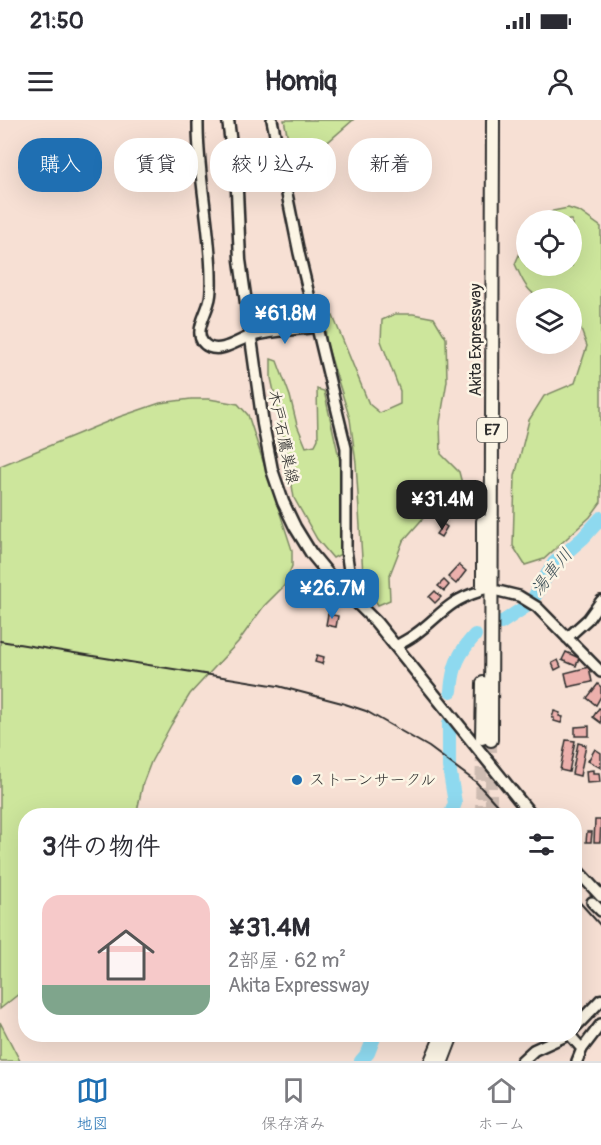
<!DOCTYPE html>
<html lang="ja">
<meta charset="utf-8">
<style>
:root{--surface:#fff;--page:#f2f2f3;--text:#2b2b33;--muted:#7c7c81;--line:#e1e1e2;--accent:#1f6fb2}
body{margin:0;font-family:Pangolin,"Klee One",sans-serif;background:var(--page);color:var(--text);height:100vh;display:flex;flex-direction:column;font-size:22px;white-space:nowrap}
*{box-sizing:border-box;margin:0}
p{font-size:20px;color:var(--muted)}
.icon{flex:none;width:33px;height:33px;fill:none;stroke:currentColor;stroke-width:2;stroke-linecap:round;stroke-linejoin:round}
.map{position:relative;flex:1;overflow:hidden}
.side{position:absolute;left:18px;top:688px;width:564px;height:234px;display:flex;flex-direction:column;background:var(--surface);border-radius:24px;box-shadow:0 6px 24px #0002}
.side>*{flex:none}
.banner{position:absolute;left:18px;top:18px;width:566px;height:54px;display:flex;gap:12px}
.controls{position:absolute;left:516px;top:90px;display:grid;gap:12px}
.controls a{display:grid;place-items:center;width:66px;height:66px;border-radius:50%;background:var(--surface);box-shadow:0 6px 24px #0002;font-size:30px}
.price{position:absolute;translate:-50% -51px;padding:0 14px;border-radius:12px;background:var(--accent);color:#fff;font-size:20px;line-height:39px;filter:drop-shadow(0 2px 3px #0008)}
.price::after{content:'';position:absolute;left:50%;top:36px;width:18px;height:14px;margin-left:-9px;background:inherit;clip-path:polygon(0 0,100% 0,50% 100%)}
.price.selected{background:#222;color:#fff}
ul{padding:0;list-style:none}
li{display:flex;align-items:center;gap:18px;height:150px;padding:0 24px}
li span{display:grid;place-items:center;flex:none;width:168px;height:120px;border-radius:18px;color:#555}
li>.icon{margin-inline-start:auto}
span .icon{width:72px;height:72px;fill:#fffc;stroke-width:1}
li b{font-size:26px}
h2{display:flex;justify-content:space-between;align-items:center;height:72px;padding:0 24px;font-size:26px}
.tag{padding:0 21px;border-radius:24px;background:var(--surface);box-shadow:0 6px 24px #0002;font-size:21px;line-height:54px}
.tag.selected{background:var(--accent);color:#fff}
.status{display:flex;justify-content:space-between;align-items:center;height:42px;padding:0 30px;background:var(--surface);direction:ltr}
.status svg{height:16px;fill:currentColor}
header{display:flex;justify-content:space-between;align-items:center;height:78px;padding:0 24px;background:var(--surface);font-size:27px;font-weight:700}
.tab-bar{display:flex;justify-content:space-around;align-items:center;height:84px;border-top:2px solid var(--line);background:var(--surface);font-size:16px;color:var(--muted)}
.tab-bar a{display:grid;justify-items:center;gap:3px}
.tab-bar .selected{color:var(--accent)}
.map>svg:first-child{display:block}
.green{fill:#cde69c;stroke:#7c8864;stroke-width:1.5}
.lines{fill:none;stroke-linecap:round;stroke-linejoin:round}
.river{stroke:#8ed9ef;stroke-width:14}
.building{fill:#ecb0ac;stroke:#2b2b2b;stroke-width:1.5}
.highway-tunnel{stroke:#cebcb2;stroke-width:12;stroke-dasharray:12 6;stroke-linecap:butt}
.minor-casing{stroke:#2b2b2b;stroke-width:14}
.major-casing{stroke:#2b2b2b;stroke-width:15}
.highway-casing{stroke:#2b2b2b;stroke-width:16}
.minor{stroke:#fcf5e5;stroke-width:9}
.major{stroke:#fcf5e5;stroke-width:10}
.highway{stroke:#fcf5e5;stroke-width:12}
.rail{stroke:#2b2b2b;stroke-width:2}
.poi-dot{fill:#1f6fb2;stroke:#fcf5e5;stroke-width:2}
.labels{text-anchor:middle;dominant-baseline:central;stroke-width:5;stroke-linejoin:round;paint-order:stroke}
.shield{fill:#fcf5e5;stroke:#6a6863;stroke-width:1.5}
.shield-label{font-size:15px;font-weight:bold;fill:#2b2b2b}
.street-label{font-size:16px;fill:#2b2b2b;stroke:#fcf5e5}
.poi-label{font-size:16px;fill:#2b2b2b;stroke:#fcf5e5;text-anchor:start}
.water-label{font-size:18px;font-style:italic;fill:#44565c;stroke:#fcf5e5}
</style>
<div class="status"><b>21:50</b><svg viewBox="0 0 49 12"><path d="M0 12V9h3v3zM5 12V6h3v6zM10 12V3h3v9zM15 12V0h3v12zM26 1h20v11H26zM47 4h2v5h-2z"/></svg></div>
<header><svg class="icon" aria-label="menu" viewBox="0 0 24 24"><path d="M4 6h16M4 12h16M4 18h16"/></svg>Homiq<svg class="icon" aria-label="person" viewBox="0 0 24 24"><circle cx="12" cy="8" r="4"/><path d="M4 21q1-7 8-7t8 7"/></svg></header>
<div class="map">
<svg width="601" height="941" viewBox="0 0 601 941">
<rect width="100%" height="100%" fill="#f7e0d4"/>
<filter id="ink" filterUnits="userSpaceOnUse"><feTurbulence type="fractalNoise" baseFrequency=".0167" numOctaves="2"/><feDisplacementMap in="SourceGraphic" scale="12" xChannelSelector="R" yChannelSelector="G"/><feConvolveMatrix kernelMatrix="1 2 1 2 8 2 1 2 1" color-interpolation-filters="sRGB"/></filter>
<g filter="url(#ink)">
<path class="green" d="M284,0h69l-24,21 -37,16z
M568,88l12,4 21,15v275l-11,15 -46,42 -19,6 -12,-19 2,-70 14,-56 15,-24 31,-13 12,-37 -10,-27 -5,-2v-19c-39,0 -41,2 -57,-34l11,-25v27h46v-46h-31l12,-9z
M395,194h18l21,4 12,20 1,43 -7,41 1,32 18,18 6,23 -13,13 -26,7 -23,26 -14,36 1,23 -12,5 -7,-11 -8,-20 -7,-111 -6,-44 -24,-77 -1,-22 8,-4 36,88 11,9 20,-9v-13l-19,-50 1,-21z
M271,239l6,2 13,35 7,29 9,22 9,-2 3,-6 -1,-50 7,2 17,75v88l-8,4 -16,-19 -23,-41 -8,-51 -15,-69z
M191,279h18l29,5 10,11 44,135v16l-8,20 -20,20 -26,36 -48,52 -19,31 -20,37 -8,21 -7,33h-110l-1,173 -25,20v-543l119,-49 41,-14z
M0,902l20,39h-20z"/>
<g class="lines">
<path class="river" d="M501,503l24,-16 8,-8 21,-36 29,-25 18,-20
M451,571c2,-25 7,-37 24,-56
M449,603v44l6,36 -5,13
M361,941l7,-8 7,-18"/>
</g>
<path class="building" d="M443,404l4,3 -6,10 -5,-3z
M459,445l7,6 -10,13 -8,-7z
M444,460l5,5 -5,6 -6,-5z
M435,471l6,6 -6,6 -6,-6z
M328,494l10,2 -2,11 -10,-2z
M566,532l13,6 -3,8 -14,-6z
M317,535l7,2 -2,7 -7,-2z
M558,540l3,7 -6,3 -3,-7z
M589,547l3,15 -24,5 -3,-14z
M598,564l3,3v9l-5,9 -9,-7z
M599,588l2,1v14l-8,-6z
M554,591l6,2 -1,3 4,1 -2,6 -7,-2v-3h-2z
M589,606v10h-14v-9z
M566,620l9,1 -6,31 -9,-2z
M578,623l8,2 -6,31 -8,-2z
M595,629l6,4v15l-13,-7z
M593,650v3h6l1,9 -13,1 -1,-12z
M595,700h6l-1,22h-6z
M587,712h5l-1,10h-5z"/>
<g class="lines">
<path class="highway-tunnel" d="M491,620v76
M481,696l1,-78"/>
<g class="minor-casing">
<path id="minor" d="M198,0c-1,52 12,103 13,155 0,8 1,19 -2,27 -3,13 -19,36 0,45 14,6 30,-8 43,-11 20,-5 43,-6 64,-9
M272,0l27,133 47,195v102l5,34 -5,7
M498,471l21,5 18,11 64,65
M567,518l21,-19 13,-18
M396,526c7,-4 15,-8 21,-13 23,-17 31,-32 61,-41
M592,782l9,9
M570,915l12,14 -5,12
M582,929l19,-25"/>
</g>
<g class="major-casing">
<path id="major" d="M228,0l9,71 3,69 23,164 9,46 11,32 12,25 16,26 19,23 46,46 156,194
M574,747l27,29
M574,908l27,-28
M522,941l12,-11 33,-15"/>
</g>
<g class="highway-casing">
<path id="highway" d="M483,467v-66
M482,618l1,-55
M491,620l2,-620
M431,941l11,-26
M442,941l10,-26"/>
</g>
<use href="#minor" class="minor"/>
<use href="#major" class="major"/>
<use href="#highway" class="highway"/>
<path class="rail" d="M0,521l278,45 64,17 24,8 63,36 47,35 31,34
M574,776l27,30"/>
</g>
</g>
<circle class="poi-dot" cx="297" cy="660" r="6"/>
<g class="labels">
<rect class="shield" x="477" y="298" width="30" height="24" rx="4.5"/>
<g class="shield-label">
<text x="492" y="310">E7</text>
</g>
<g class="street-label">
<text transform="translate(476 220) rotate(-90)">Akita Expressway</text>
<text transform="translate(283 317) rotate(78)">木戸石鷹巣線</text>
</g>
<g class="poi-label">
<text x="309" y="660">ストーンサークル</text>
</g>
<g class="water-label">
<text transform="translate(552 452) rotate(-51)">湯車川</text>
</g>
</g>
</svg>
<div class="controls">
<a><svg class="icon" aria-label="locate" viewBox="0 0 24 24"><circle cx="12" cy="12" r="6"/><path d="M12 2v4M12 18v4M2 12h4M18 12h4"/></svg></a>
<a><svg class="icon" aria-label="layers" viewBox="0 0 24 24"><path d="M12 4l9 5-9 5-9-5zM3 14l9 5 9-5"/></svg></a>
</div>
<b class="price" style="left:285px;top:225px">¥61.8M</b>
<b class="price selected" style="left:442px;top:411px">¥31.4M</b>
<b class="price" style="left:332px;top:500px">¥26.7M</b>
<div class="banner">
<a class="tag selected">購入</a>
<a class="tag">賃貸</a>
<a class="tag">絞り込み</a>
<a class="tag">新着</a>
</div>
<section class="side">
<h2>3件の物件<svg class="icon" aria-label="filters" viewBox="0 0 24 24"><path d="M4 7h16M4 17h16"/><circle cx="9" cy="7" r="2"/><circle cx="15" cy="17" r="2"/></svg></h2>
<ul>
<li><span style="background:linear-gradient(#f6c9c9 75%,#7fa58c 0)"><svg class="icon" aria-label="home" viewBox="0 0 24 24"><path d="M3 11l9-7 9 7M6 9v11h12V9"/></svg></span><div><b>¥31.4M</b><p>2部屋 · 62 m²</p><p>Akita Expressway</p></div></li>
</ul>
</section>
</div>
<nav class="tab-bar">
<a class="selected"><svg class="icon" aria-label="map" viewBox="0 0 24 24"><path d="M3 6l6-2 6 2 6-2v14l-6 2-6-2-6 2zM9 4v14M15 6v14"/></svg>地図</a>
<a><svg class="icon" aria-label="saved" viewBox="0 0 24 24"><path d="M7 4h10v16l-5-4-5 4z"/></svg>保存済み</a>
<a><svg class="icon" aria-label="home" viewBox="0 0 24 24"><path d="M3 11l9-7 9 7M6 9v11h12V9"/></svg>ホーム</a>
</nav>
